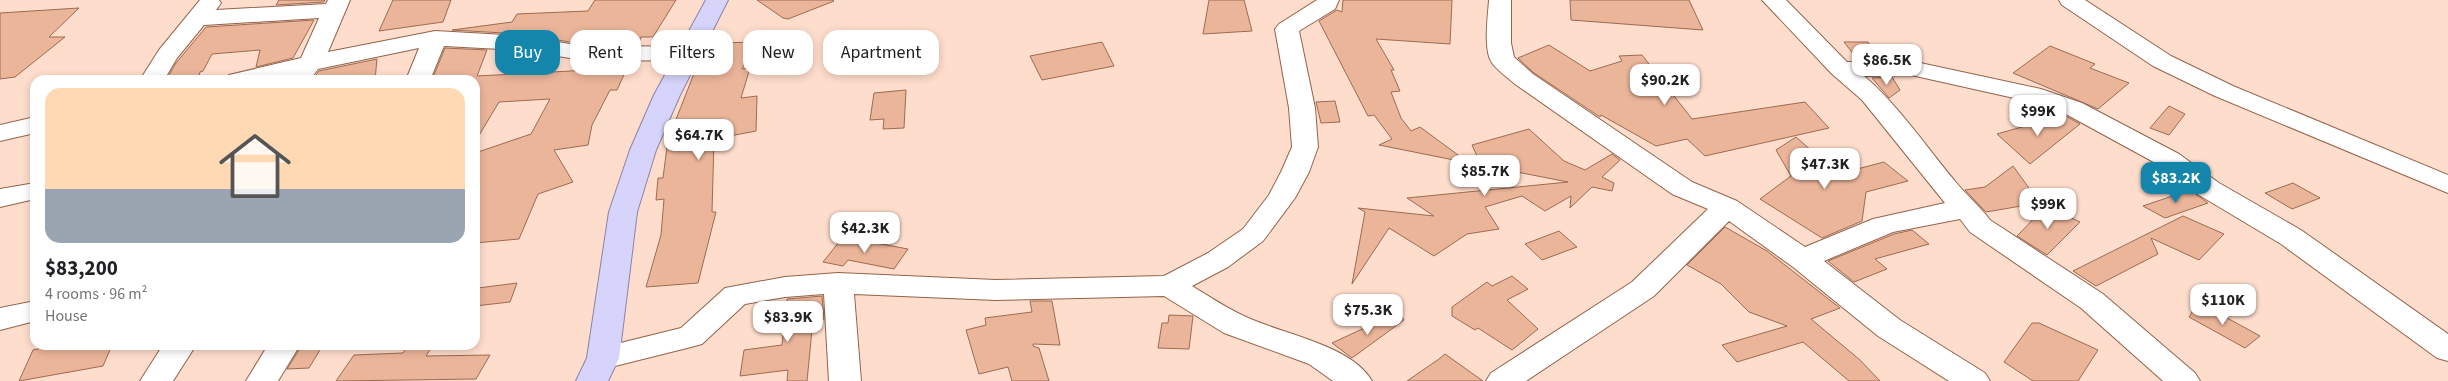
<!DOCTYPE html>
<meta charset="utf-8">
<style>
:root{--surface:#fff;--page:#f6f6f6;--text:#202124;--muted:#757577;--line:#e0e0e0;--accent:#1486ac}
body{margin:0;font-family:"Source Sans 3",sans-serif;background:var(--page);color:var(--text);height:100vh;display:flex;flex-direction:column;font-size:19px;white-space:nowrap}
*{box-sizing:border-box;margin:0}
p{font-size:16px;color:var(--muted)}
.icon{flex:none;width:28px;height:28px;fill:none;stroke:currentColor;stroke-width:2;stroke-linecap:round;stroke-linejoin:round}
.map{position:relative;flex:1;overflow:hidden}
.panel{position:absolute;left:30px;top:75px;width:450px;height:275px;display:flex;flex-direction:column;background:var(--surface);border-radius:15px;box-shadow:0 2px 8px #0003}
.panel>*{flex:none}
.guide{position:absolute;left:495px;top:30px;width:475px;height:45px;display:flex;gap:10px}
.price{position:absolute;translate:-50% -42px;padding:0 11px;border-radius:10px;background:#fff;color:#222;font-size:16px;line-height:32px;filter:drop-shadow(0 1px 2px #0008)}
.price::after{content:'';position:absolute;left:50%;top:30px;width:15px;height:11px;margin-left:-8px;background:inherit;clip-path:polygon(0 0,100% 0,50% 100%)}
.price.on{background:var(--accent);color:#fff}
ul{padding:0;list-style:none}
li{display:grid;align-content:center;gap:10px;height:265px;padding:0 15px}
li+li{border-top:1px solid var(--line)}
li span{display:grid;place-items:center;height:155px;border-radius:15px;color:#555}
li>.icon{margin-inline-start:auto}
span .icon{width:90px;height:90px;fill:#fffc;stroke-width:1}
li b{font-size:21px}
.pill{padding:0 18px;border-radius:15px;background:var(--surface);box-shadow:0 2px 8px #0003;font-size:18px;line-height:45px}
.pill.on{background:var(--accent);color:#fff}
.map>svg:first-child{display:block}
.building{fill:#ebb59a;stroke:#9c6b52}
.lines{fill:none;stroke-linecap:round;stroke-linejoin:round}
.minor-casing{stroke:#93634a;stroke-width:2}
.major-casing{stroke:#8c82a7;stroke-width:2}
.minor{fill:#fff;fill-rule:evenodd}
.major{fill:#d6d4fa;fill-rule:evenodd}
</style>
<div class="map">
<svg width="2448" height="381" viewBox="0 0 2448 381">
<rect width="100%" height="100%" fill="#fdc"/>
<path class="building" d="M279,0h46l-1,2 -48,3z
M393,0h58l-8,22 -64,9z
M595,0h81l-23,37h-12l-3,8h-50l-67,-11 -69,-4 60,-8 5,-8 71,-3z
M757,0h76l1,1 -46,18 -5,-1z
M1209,0h35l8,31 -49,3z
M1343,0h109l-2,44 -74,-5 18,31h-3l9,21 -9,1 10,26 10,13 9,-4 49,36 -90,-18 13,-6 -18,-24 -6,1 -49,-95 18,-11 5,2z
M1570,0h119l14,30 -132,-10z
M79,8l-30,29h16l-50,40 -15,2v-66z
M314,20l-21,38 -37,9 4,-17 -48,4 -9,17 -3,1 -2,8h-32l10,-17 30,-36z
M757,42l-15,27 8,-1 -9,30 16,-2 -1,35 -42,8 -2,73h4l-18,71 -52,4 15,-52 3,-36 -8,1 2,-22h5l7,-55 5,-1 20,-51h4l8,-19h3l4,-9z
M1102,42l12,24 -72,14 -12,-24z
M1844,42h24l12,18h-22z
M1549,45l41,26 32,-10 -3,-5 23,-1 50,64 113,-17 24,26 -124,28 -18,-17 -31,7 -55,-31 -1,2 -66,-44 -16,-15z
M2050,46l45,18 -5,4 39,15 -31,26 -85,-36z
M445,48l42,2 -10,26 150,-8 -10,22h-7l-18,35 -4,20 -34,5 19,32 -35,12 -19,45 -44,4v-90l56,-19 19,-35 -51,3 -24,40v-62h-43z
M377,59l-2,21h-68l7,-2 5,-7z
M1892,77l8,13 -11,8 -17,-20z
M906,90l-2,38 -21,1 1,-10 -14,1 4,-27z
M1335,101l5,21 -19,1 -5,-21z
M2169,106l16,8 -16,21 -19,-7z
M2064,115l16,9 -50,40 -33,-30z
M1529,129l35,32 21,9 27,-16 8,6 -18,17 12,6 -2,8 -20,-4 -22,21 1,-12 -26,15 -23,-15 -37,11 14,22 -32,5 -33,22 -45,-28 -37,56 13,-72 -7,-4 76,8 -27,-18 161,-16 -87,-17 -9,-20z
M1796,137l42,37 46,-12 24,19 -42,11 -4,29 -40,17 -62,-39 31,-23 -15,-26z
M2013,166l16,22 -8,7 18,8 -53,9 -21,-22 20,-3z
M2293,183l27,15 -28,11 -27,-16z
M2190,190l18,13 -43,15 -22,-12z
M2046,206l34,16 -33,33 -30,-19z
M2183,216l41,18 -25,26 -48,-22 7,16 -62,32 -23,-15z
M1725,227l42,24 73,57 -29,11 49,41 20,21h-31l-46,-39 -66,20 -15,-17 65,-19 -38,-14 -28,-28 -34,-19z
M1912,230l17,14 -54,15 12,10 -33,13 -26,-21 66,-27z
M1559,231l18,16 -35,13 -17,-16z
M843,237l22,4 43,8 -14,20 -46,-9 -5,6 -20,-4z
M1512,276l16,13 -21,11 31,29 -26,21 -34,-22 -3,2 -23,-14v-9l35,-25 5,4z
M517,283l-7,19 -35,4 3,-18z
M822,296l2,23 -11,1 -6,61h-20l1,-11 -48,6 4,-26 38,-5 5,-46z
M1030,301h22l8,44 -27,-1v2l6,2 10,33h-37l-4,-14 -29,7 -13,-44 20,-5 -1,-7 47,-6z
M2198,302l62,34 -15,12 -56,-31z
M1399,312l5,8 -52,38 -20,-15z
M1169,315l24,1 -4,33 -31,-1 4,-25h6z
M2032,323h7l59,27 -20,31h-45l-29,-19z
M55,345h57l-9,21 -84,15 14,-31z
M302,345h21l-14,23 -22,1z
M408,345h25l-7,11 64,-1 -14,24 -140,2 18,-26 49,-2z
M1445,354l38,27h-76l32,-22z"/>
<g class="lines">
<g class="minor-casing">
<path id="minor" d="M200,0h19l2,3 -5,7 110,-6 2,-4h22l-22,52 107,-21 86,5 67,11 101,-1 8,2 4,5 -4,5 -8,2 -101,1 -67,-11 -77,-4 -14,34h-24l13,-32 -101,21 -6,8 -9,2 -10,-4 -23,5h-44l3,-5 72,-17 18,-40 -115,7 -27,33 -13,22h-24l19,-30z
M1317,0h22l-4,9 -36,22 16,77 3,39 -9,25 -14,26 -32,43 -35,26 -36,19c18,11 36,23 54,31 36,17 106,28 126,64h-39l-24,-17 -85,-31 -60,-37 -168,4 -142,-6 7,87h-32l-5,-87 -39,3 -40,7 -43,40 -11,3 -88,22 -11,-3 -5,-8 5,-8 89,-22 44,-40 60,-11 53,-4 158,7 168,-4 44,-23 35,-24 26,-34 12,-23 11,-25 -3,-39 -14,-79 4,-5z
M1489,0h22v43l3,14 19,17 159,108 45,19 68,46 68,-28 72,-16 -83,-103 -30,-26 -70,-74h24l61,62 64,-1 130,28 41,14 97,51 40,29 82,47 147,104v27l-11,-3 -156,-114 -82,-49 -38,-29 -97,-53 -32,-11 -121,-27 -47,1c34,29 61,69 90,104 11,14 25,25 36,40l113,74 92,79 5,8h-37l-82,-73 -111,-76 -10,-13 -67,13 -69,29 76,59 85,53 5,8h-41l-71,-45 -85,-69 -64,-46 -75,75 -128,85h-40l5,-8 141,-91 76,-73 -36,-15 -157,-110c-7,-6 -17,-13 -23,-21 -9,-13 -4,-47 -3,-63z
M2059,0h26l86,56 62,30 215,89v18l-233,-97 -62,-30 -91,-61z
M35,117v16l-35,8v-16z
M35,183v16l-35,8v-18z
M35,301v20l-35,9v-22z
M163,345h33l-23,36h-33z
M268,345h32l-22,36h-32z"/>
</g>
<g class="major-casing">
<path id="major" d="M706,0h22l-48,95 -24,55 -19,62 -18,146 -11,23h-32l11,-23 22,-146 21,-62 24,-55z"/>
</g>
<use href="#minor" class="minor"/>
<use href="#major" class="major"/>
</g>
</svg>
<b class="price" style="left:1887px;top:86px">$86.5K</b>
<b class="price" style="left:1665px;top:106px">$90.2K</b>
<b class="price" style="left:2038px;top:137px">$99K</b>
<b class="price" style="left:699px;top:161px">$64.7K</b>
<b class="price" style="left:1825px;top:190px">$47.3K</b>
<b class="price" style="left:1485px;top:197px">$85.7K</b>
<b class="price on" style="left:2176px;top:204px">$83.2K</b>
<b class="price" style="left:2048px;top:230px">$99K</b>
<b class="price" style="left:865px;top:254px">$42.3K</b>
<b class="price" style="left:2223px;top:326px">$110K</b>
<b class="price" style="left:1368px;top:336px">$75.3K</b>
<b class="price" style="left:788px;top:343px">$83.9K</b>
<div class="guide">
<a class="pill on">Buy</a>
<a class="pill">Rent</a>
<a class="pill">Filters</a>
<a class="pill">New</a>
<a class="pill">Apartment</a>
</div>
<section class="panel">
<ul>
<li><span style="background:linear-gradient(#ffd9b3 65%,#9aa5b1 0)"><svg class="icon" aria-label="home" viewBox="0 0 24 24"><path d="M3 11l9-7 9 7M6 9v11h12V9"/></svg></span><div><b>$83,200</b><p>4 rooms · 96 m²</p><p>House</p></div></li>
</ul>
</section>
</div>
